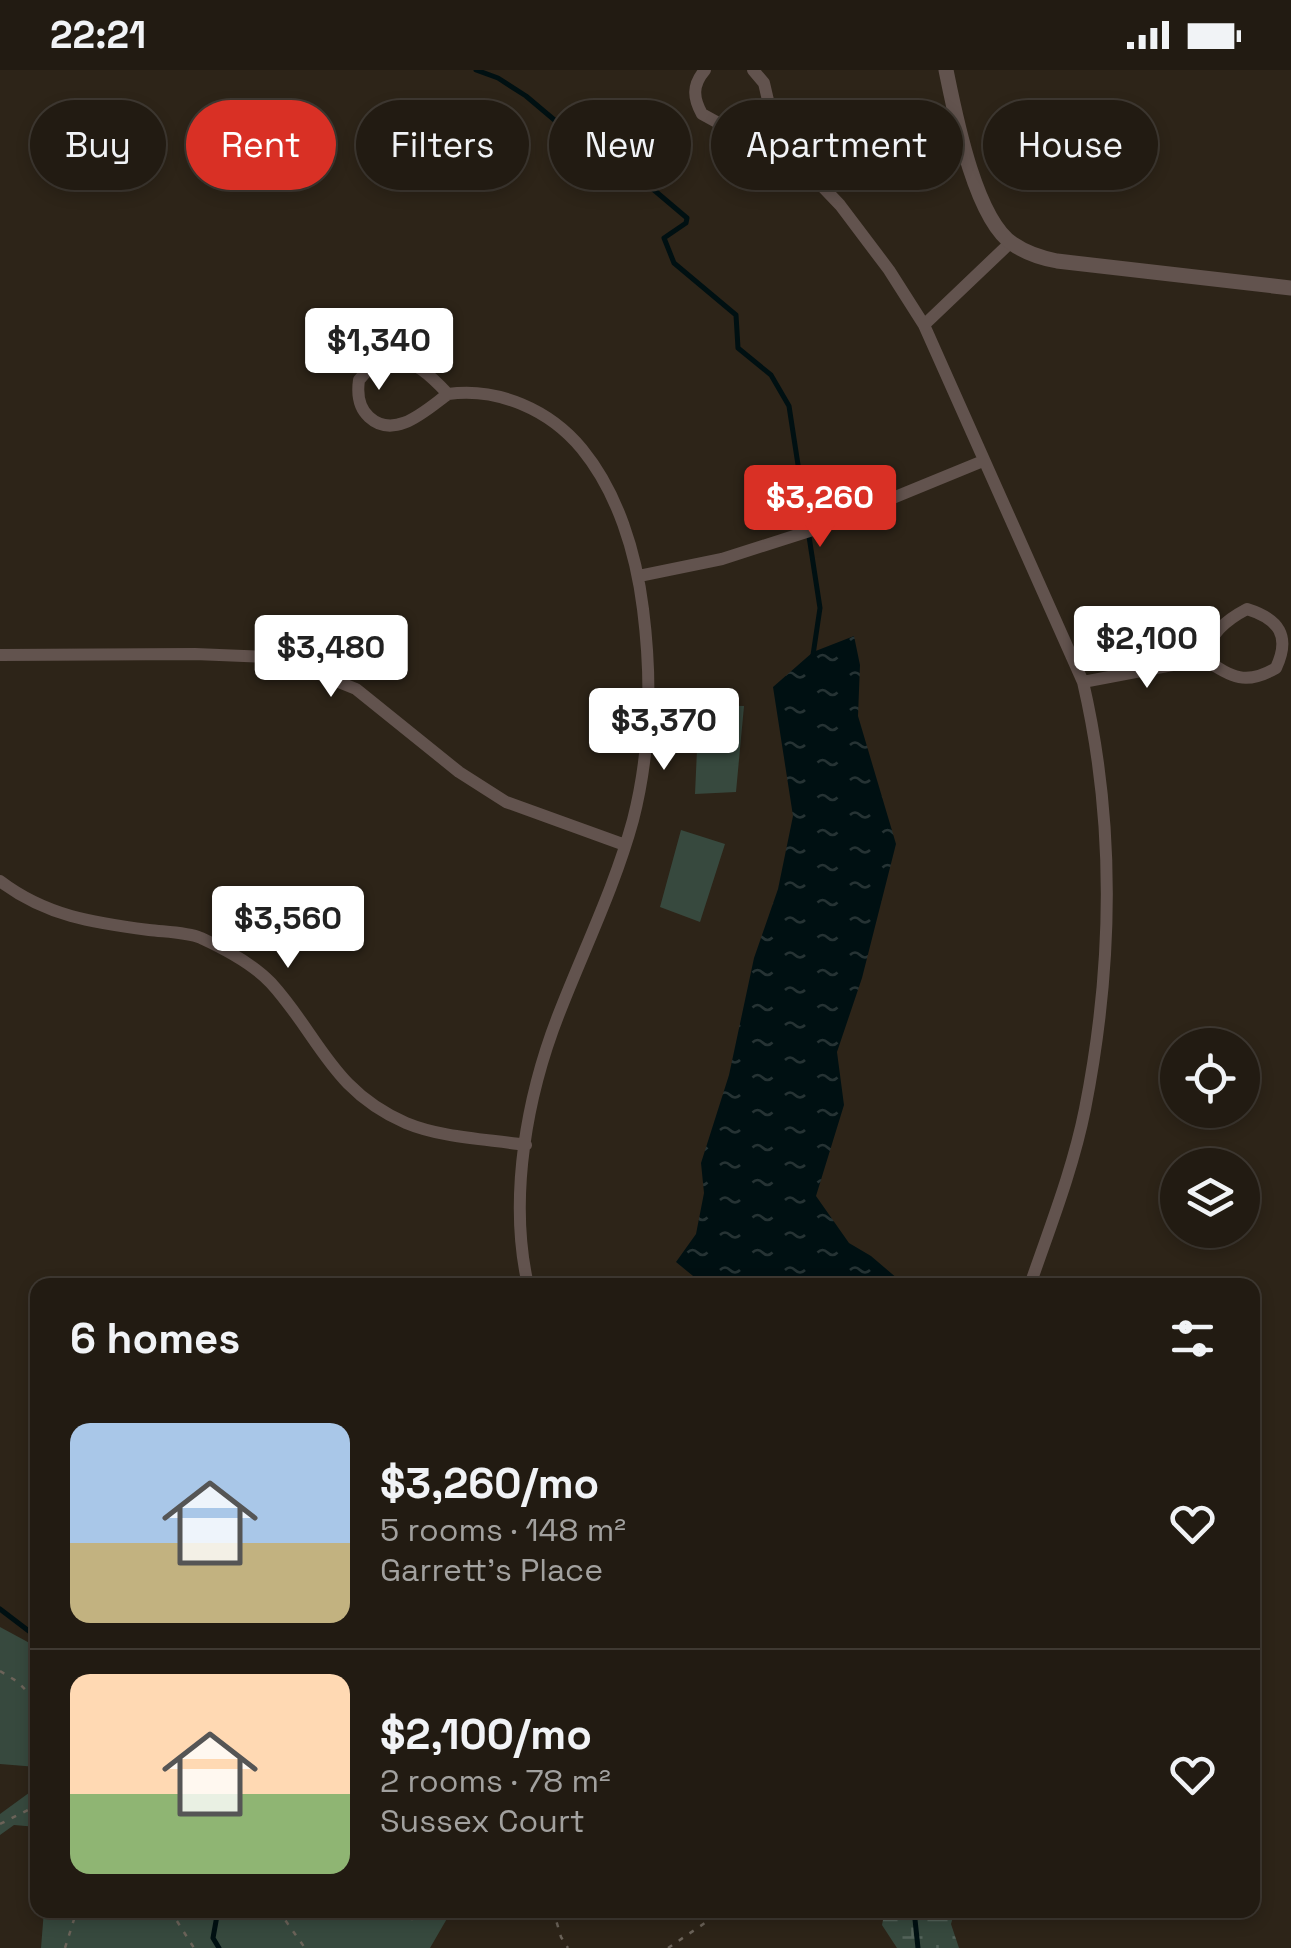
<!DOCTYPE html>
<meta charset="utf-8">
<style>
:root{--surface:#221b12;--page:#2a241b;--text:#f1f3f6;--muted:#a2a19f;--line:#3f3932;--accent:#d93025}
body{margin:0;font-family:"Space Grotesk",sans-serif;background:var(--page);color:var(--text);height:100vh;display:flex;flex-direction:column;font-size:38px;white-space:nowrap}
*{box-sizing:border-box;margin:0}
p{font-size:32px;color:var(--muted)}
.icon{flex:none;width:55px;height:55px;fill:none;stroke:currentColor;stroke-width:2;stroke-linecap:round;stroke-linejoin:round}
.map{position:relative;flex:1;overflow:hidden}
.sheet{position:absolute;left:30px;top:1208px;width:1230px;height:640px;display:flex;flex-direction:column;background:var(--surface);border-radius:20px;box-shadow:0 5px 15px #0003,0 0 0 2px var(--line)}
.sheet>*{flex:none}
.hud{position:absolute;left:30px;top:30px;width:1232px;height:90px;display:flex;gap:20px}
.tools{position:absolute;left:1160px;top:958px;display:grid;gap:20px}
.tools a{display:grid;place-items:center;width:100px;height:100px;border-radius:50%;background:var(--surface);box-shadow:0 5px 15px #0003,0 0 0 2px var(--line);font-size:50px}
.price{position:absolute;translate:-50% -85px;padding:0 22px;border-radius:10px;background:#fff;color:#222;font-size:32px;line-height:65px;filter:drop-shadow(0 2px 5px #0008)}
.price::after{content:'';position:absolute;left:50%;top:60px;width:30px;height:22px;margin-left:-15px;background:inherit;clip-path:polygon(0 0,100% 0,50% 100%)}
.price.on{background:var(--accent);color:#fff}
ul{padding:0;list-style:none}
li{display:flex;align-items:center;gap:30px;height:250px;padding:0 40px}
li+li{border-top:2px solid var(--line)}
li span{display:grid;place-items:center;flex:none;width:280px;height:200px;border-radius:20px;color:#555}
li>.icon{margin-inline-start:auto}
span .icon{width:120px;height:120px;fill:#fffc;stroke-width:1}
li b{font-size:42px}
h2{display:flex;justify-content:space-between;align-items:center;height:120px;padding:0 40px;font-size:42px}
.pill{padding:0 35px;border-radius:45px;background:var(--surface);box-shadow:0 5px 15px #0003,0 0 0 2px var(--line);font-size:35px;line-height:90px}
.pill.on{background:var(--accent);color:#fff}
.status{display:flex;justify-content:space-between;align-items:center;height:70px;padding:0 50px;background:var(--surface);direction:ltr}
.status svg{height:28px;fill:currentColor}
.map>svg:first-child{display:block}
.green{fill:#37493e}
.wetland{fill:url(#wetland-marsh)}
.water{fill:url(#water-ripples)}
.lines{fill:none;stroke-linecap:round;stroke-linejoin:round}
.stream{stroke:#001012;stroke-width:5}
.path{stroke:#6b6359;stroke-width:2.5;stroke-dasharray:5 8;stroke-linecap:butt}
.minor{stroke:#62534e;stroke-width:12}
.tertiary{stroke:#62534e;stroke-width:15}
</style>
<div class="status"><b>22:21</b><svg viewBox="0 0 49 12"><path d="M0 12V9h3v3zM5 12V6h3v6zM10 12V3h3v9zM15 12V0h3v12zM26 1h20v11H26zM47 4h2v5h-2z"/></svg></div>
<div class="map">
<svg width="1291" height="1878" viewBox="0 0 1291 1878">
<defs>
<pattern id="wetland-marsh" width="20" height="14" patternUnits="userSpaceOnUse" patternTransform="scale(2.5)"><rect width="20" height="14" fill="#37493e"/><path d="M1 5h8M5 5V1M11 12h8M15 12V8" fill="none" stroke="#54635a"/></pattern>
<pattern id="water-ripples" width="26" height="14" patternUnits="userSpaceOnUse" patternTransform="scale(2.5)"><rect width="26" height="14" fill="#001012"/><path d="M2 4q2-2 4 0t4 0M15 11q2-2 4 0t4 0" fill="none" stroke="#263334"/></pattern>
</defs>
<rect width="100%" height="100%" fill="#2d2418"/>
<path class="green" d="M699,635l45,1 -8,86 -41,2z
M681,760l44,14 -25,78 -40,-15z
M0,1557l37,20v120l-37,-3z
M37,1717v40l-23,-2 -14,10v-21z
M44,1840h408l-22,38h-389z"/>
<path class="wetland" d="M885,1840h70l-4,14 8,24h-62l-15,-23z"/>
<path class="water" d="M854,566l6,29 -2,51 38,128 -34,134 -25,74 7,53 -28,91 33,47 22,13 34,29h-201l-28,-23 20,-28 8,-41 -3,-30 28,-88 25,-117 24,-69 15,-73 -20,-129 40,-35z"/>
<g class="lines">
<path class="stream" d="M476,0l22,8 28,18 51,43 38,18 72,61 -1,5 -22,15 10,25 62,52 2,33 33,27 18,31 31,202 -7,47
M0,1539l38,29
M218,1840l-5,28 6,10
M914,1840l4,38"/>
<path class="path" d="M0,1601l18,11 20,21
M0,1754l30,-15 8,2
M170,1840l24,38
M278,1840l27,38
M385,1840l27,9 50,-9
M553,1840l8,27 7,11
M65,1878l12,-38
M668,1878l56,-38"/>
<path class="minor" d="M705,0c-13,15 -12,28 -3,44l31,17 44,8 -13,-56 -11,-13
M777,69l63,66 49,65 35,55 159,357c33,142 30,285 2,427 -12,60 -35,118 -55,176
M924,255l86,-82
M389,288c25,1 42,18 59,36 -21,15 -53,47 -79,23 -11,-10 -12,-23 -10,-37l14,-16z
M448,324c50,-7 102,16 134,55 36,44 54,104 61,160 9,71 8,141 -10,211 -18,66 -48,127 -73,191 -33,83 -52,186 -32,274
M639,506l83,-17 100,-32 161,-66
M0,585l195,-1 73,3 31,9 57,23 103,83 47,30 119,43
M1083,612l121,-23c28,18 41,27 72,9 15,-32 3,-49 -29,-59 -21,11 -38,25 -43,50
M0,811c46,35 94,42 149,49 16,2 37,2 52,8 24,11 52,26 70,45 49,54 60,107 135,140 36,15 81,16 120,22"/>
<path class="tertiary" d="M946,0c9,44 29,149 67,174 13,9 28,14 44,17l234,27"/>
</g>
</svg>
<div class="tools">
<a><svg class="icon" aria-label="locate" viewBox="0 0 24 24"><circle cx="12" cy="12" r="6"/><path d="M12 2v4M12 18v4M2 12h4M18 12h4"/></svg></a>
<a><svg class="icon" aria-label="layers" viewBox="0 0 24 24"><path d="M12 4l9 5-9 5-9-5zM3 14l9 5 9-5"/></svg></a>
</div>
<b class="price" style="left:379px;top:323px">$1,340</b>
<b class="price on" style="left:820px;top:480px">$3,260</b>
<b class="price" style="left:1147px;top:621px">$2,100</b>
<b class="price" style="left:331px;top:630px">$3,480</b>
<b class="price" style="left:664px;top:703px">$3,370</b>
<b class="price" style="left:288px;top:901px">$3,560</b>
<div class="hud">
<a class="pill">Buy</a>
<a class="pill on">Rent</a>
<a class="pill">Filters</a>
<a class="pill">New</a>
<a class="pill">Apartment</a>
<a class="pill">House</a>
</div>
<section class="sheet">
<h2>6 homes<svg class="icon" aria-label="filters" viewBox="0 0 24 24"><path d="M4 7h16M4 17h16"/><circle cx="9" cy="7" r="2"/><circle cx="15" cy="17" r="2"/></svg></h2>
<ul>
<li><span style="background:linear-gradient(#a9c7e8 60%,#c2b280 0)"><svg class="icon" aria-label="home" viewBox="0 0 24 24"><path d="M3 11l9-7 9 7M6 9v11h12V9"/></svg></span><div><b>$3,260/mo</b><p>5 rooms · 148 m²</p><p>Garrett's Place</p></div><svg class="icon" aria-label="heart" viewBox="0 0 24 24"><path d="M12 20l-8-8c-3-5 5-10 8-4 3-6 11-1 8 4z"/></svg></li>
<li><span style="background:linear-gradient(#ffd9b3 60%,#8fb573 0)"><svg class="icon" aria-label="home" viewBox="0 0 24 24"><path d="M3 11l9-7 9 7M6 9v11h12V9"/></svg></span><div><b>$2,100/mo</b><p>2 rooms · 78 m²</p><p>Sussex Court</p></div><svg class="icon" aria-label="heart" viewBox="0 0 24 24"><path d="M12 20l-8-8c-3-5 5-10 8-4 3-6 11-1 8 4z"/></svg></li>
</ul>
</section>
</div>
